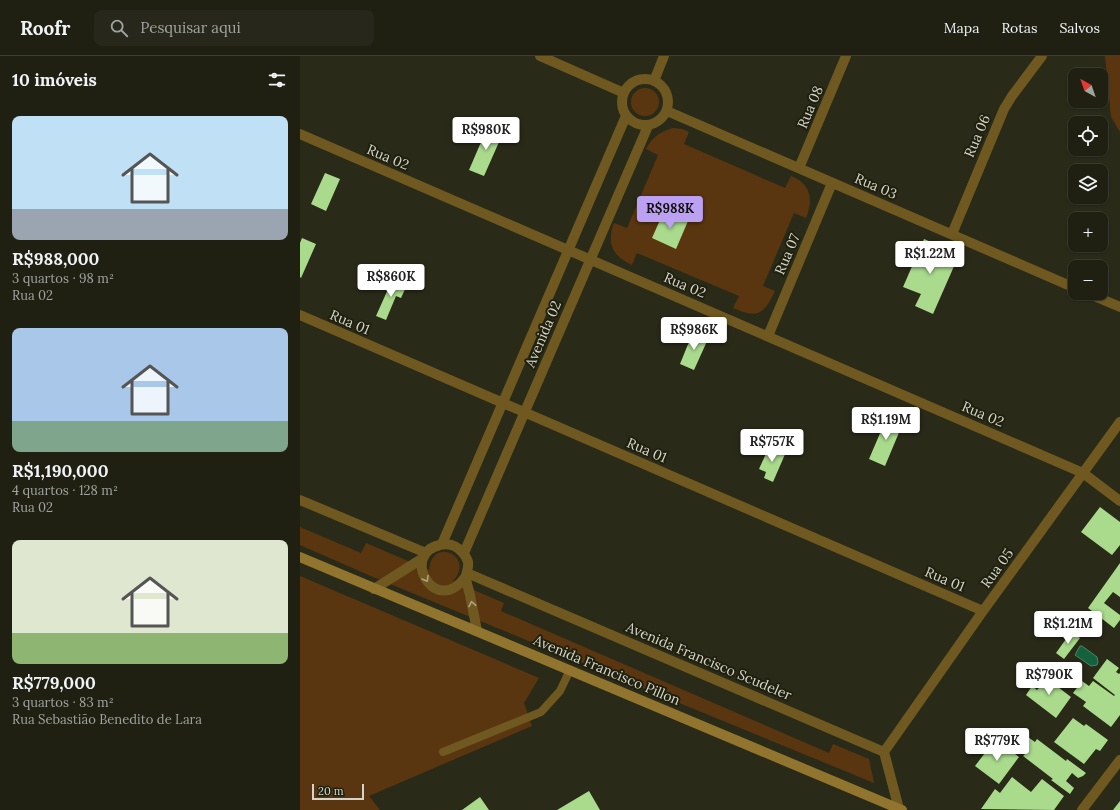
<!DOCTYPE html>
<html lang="pt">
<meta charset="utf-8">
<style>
:root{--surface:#1f2012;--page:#27281b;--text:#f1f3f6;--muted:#a1a39f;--line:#3c3e32;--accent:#bca0f2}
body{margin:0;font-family:Lora,serif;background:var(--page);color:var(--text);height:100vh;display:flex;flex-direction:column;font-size:15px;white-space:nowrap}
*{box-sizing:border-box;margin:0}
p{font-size:13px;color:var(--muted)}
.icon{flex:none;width:22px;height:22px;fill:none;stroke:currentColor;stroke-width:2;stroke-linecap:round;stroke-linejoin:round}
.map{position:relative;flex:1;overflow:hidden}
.details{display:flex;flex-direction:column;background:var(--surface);width:300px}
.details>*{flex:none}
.needle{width:26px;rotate:320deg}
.tools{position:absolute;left:768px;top:12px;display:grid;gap:8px}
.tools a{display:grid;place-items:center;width:40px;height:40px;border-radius:8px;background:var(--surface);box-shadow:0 1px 3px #0004,0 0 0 1px var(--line);font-size:20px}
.scale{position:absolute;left:12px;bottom:10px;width:52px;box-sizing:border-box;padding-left:4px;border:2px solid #d4d5ca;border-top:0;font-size:11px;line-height:14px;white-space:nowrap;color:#d4d5ca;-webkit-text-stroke:3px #20200e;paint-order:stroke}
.price{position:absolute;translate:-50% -34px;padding:0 9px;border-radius:4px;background:#fff;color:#222;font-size:13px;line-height:26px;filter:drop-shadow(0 1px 2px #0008)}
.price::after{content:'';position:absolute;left:50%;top:24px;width:12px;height:9px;margin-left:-6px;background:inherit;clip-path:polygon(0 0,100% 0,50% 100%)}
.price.current{background:var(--accent);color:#111}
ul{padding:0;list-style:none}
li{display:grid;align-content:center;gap:8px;height:212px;padding:0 12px}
li span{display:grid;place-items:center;height:124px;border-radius:8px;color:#555}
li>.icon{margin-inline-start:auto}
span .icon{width:72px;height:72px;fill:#fffc;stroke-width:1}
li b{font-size:17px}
h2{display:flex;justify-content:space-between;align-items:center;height:48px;padding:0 12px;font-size:17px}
header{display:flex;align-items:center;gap:24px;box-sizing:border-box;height:56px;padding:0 20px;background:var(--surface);border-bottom:1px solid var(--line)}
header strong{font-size:19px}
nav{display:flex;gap:22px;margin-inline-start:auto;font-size:14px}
.search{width:280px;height:36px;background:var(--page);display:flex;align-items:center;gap:10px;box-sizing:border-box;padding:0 14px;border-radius:8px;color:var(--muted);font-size:15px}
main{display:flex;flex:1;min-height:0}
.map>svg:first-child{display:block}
.green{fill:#5a3610}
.water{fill:#14613e;stroke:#4e8468}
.building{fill:#aadb8d}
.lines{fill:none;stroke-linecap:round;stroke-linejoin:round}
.lane{stroke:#6f5920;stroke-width:8}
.street{stroke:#6f5920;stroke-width:10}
.secondary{stroke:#91742d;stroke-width:10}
.oneway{stroke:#aca386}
.labels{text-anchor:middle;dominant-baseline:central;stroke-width:4;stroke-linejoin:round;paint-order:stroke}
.street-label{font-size:14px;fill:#d4d5ca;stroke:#20200e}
</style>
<header>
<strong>Roofr</strong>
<div class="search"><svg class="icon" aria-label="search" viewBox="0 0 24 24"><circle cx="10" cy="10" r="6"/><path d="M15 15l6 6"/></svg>Pesquisar aqui</div>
<nav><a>Mapa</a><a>Rotas</a><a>Salvos</a></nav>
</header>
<main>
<section class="details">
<h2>10 imóveis<svg class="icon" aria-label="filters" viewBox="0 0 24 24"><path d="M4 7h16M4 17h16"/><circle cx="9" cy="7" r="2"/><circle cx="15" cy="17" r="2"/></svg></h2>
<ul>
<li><span style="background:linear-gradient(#bfe0f5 75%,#9aa5b1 0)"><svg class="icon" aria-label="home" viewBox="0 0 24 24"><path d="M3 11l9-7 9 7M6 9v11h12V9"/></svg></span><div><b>R$988,000</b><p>3 quartos · 98 m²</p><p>Rua 02</p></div></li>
<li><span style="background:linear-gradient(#a9c7e8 75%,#7fa58c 0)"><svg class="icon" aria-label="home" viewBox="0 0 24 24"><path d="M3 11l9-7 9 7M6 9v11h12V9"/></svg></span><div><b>R$1,190,000</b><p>4 quartos · 128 m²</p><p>Rua 02</p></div></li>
<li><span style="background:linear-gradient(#dfe7d0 75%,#8fb573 0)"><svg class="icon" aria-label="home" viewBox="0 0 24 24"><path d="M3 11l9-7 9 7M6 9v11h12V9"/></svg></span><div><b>R$779,000</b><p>3 quartos · 83 m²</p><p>Rua Sebastião Benedito de Lara</p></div></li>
</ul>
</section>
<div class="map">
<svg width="820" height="754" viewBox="0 0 820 754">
<rect width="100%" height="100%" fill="#292a18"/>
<path class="green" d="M805,0h15v76l-9,-15z
M331 46a14 14 0 1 1 28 0a14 14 0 1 1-28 0Z
M373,72l9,1 7,3 -5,12 101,44 6,-12c19,7 23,23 15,42l-12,-5 -31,73 12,5c-11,23 -17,28 -42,17l6,-12 -102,-43 -5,12c-19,-8 -26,-23 -18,-42l13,5 31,-73 -12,-6c6,-12 14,-17 27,-21z
M0,471l61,26 5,-10 63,27c3,-35 47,-13 24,11l51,22 -3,8 328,142 4,-9 36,15 5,24 -501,-206 -73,-32z
M0,520l239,102 -15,25 8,23 -163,70 11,14h-80z"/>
<path class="water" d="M780,590h2l15,11 1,5 -1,3 -6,1 -16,-11z"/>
<path class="building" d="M188,70l15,7 -19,43 -15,-6z
M25,117l15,6 -14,32 -15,-7z
M364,155l24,10 -12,28 -24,-11z
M2,182l14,6 -15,34 -1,-1v-34z
M624,183l28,12 -4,10 7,3 -22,50 -18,-8 6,-12 -18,-7z
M93,222l14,7 -6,13 -5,-2 -10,24 -10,-4z
M393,276l15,7 -14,31 -14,-6z
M587,361l16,6 -18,43 -16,-7z
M470,389l16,7 -13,30 -9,-4 2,-6 -7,-3z
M800,451l20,15v23l-8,10 -31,-23z
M820,507v34l-7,-5 -9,11 16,12v5l-6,8 -26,-20z
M771,576l9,6 -16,21 -8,-6z
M807,603l12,9 -3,4 3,2 1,-1v42l-9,12 -28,-21 3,-4 -13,-9 9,-12 7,5 4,-5 21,15 1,-1 -22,-17z
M741,618l30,23 -15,21 -30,-23 6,-9 5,4 4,-4 -6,-4z
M773,662l11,8 2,-2 22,16 -8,11 -4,-2 -12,15 -30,-22z
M725,679l10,7 2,-3 29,22 1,-2 19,14 -3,3 -5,2 -6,-5 -6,8 8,7 -4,6 -19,-14 2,-1 -30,-23 3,-3 -5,-3 5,-6 -5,-4z
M695,682l24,19 -20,27 -24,-18 13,-17 2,2 5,-6 -3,-3z
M712,721l19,15 11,-13 22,17 -10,14 -73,-1 14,-20 5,4z
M289,735l11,19h-43z
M180,741l9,13h-27z
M820,745v9h-7z"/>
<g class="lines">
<path class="lane" d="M143,696l98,-40 19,-21 10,-21"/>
<path class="street" d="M240,0l84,37
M322 46a23 23 0 1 1 46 0a23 23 0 1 1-46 0Z
M354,25l10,-25
M367,55l408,177
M0,78l783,339 37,28
M499,112l47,-112
M652,178l52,-125 8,-13 30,-40
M787,237l33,14
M0,259l683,296
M468,280l64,-153
M0,444l126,53
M142,488l184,-428
M164,497l184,-427
M167,517l417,179 15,57
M166,520c-30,43 -67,-22 -26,-31 8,-2 16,0 22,7 3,3 5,6 6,10 1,6 -2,10 -2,15 0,6 3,13 4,18 2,12 5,24 7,36
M74,533l49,-31
M584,696l99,-141 137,-189
M782,754l38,-50"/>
<path class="secondary" d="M0,501l602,253"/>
</g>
<defs><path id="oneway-chevron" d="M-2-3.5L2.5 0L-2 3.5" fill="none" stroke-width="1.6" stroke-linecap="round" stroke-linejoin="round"/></defs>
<g class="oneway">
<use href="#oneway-chevron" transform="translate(126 523) rotate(60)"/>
<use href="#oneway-chevron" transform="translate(172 548) rotate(-101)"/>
</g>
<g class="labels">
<g class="street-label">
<text transform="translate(510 51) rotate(-67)">Rua 08</text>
<text transform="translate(677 80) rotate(-67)">Rua 06</text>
<text transform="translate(88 101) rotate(23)">Rua 02</text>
<text transform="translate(576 130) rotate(23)">Rua 03</text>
<text transform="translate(487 198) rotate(-67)">Rua 07</text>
<text transform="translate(385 229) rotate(23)">Rua 02</text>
<text transform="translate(50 266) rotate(23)">Rua 01</text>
<text transform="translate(243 278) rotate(-67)">Avenida 02</text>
<text transform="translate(683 358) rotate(23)">Rua 02</text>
<text transform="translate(347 394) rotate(23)">Rua 01</text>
<text transform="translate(697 512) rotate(-54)">Rua 05</text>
<text transform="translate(645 523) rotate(23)">Rua 01</text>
<text transform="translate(409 605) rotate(23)">Avenida Francisco Scudeler</text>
<text transform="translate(307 614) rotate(23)">Avenida Francisco Pillon</text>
</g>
</g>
</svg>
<div class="tools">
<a><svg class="needle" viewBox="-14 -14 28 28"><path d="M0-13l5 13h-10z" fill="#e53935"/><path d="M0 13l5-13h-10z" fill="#a1a39f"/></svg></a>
<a><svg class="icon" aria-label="locate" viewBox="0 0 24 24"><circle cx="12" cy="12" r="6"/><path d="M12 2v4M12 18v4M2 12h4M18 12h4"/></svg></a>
<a><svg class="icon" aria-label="layers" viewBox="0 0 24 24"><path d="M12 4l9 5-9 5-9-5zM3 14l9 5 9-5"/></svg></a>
<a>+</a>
<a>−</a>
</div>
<div class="scale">20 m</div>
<b class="price" style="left:186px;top:95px">R$980K</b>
<b class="price current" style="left:370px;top:174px">R$988K</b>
<b class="price" style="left:630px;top:219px">R$1.22M</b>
<b class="price" style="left:91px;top:242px">R$860K</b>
<b class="price" style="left:394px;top:295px">R$986K</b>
<b class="price" style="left:586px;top:385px">R$1.19M</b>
<b class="price" style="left:472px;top:407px">R$757K</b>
<b class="price" style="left:768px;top:589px">R$1.21M</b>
<b class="price" style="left:749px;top:640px">R$790K</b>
<b class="price" style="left:697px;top:706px">R$779K</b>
</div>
</main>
